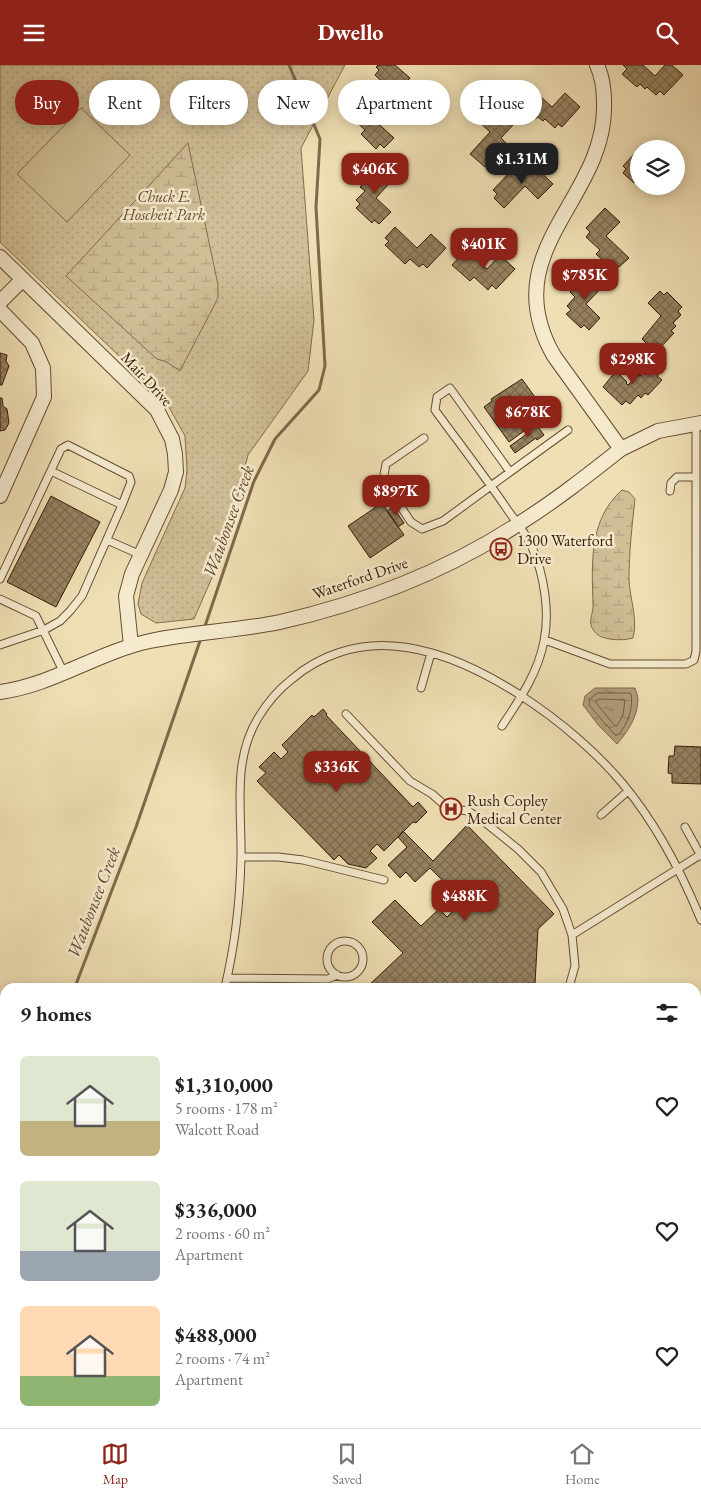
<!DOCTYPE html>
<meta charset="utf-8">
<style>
:root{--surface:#fff;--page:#f6f6f6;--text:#222;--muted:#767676;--line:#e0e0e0;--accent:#8f2418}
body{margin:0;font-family:"EB Garamond",serif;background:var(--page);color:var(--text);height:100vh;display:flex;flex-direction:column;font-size:19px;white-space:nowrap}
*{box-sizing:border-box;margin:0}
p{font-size:16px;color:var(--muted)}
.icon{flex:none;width:28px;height:28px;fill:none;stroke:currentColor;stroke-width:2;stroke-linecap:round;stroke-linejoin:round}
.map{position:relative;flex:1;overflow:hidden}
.side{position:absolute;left:0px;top:918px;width:701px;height:446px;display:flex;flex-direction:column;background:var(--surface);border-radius:15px 15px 0 0;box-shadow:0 2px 12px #0003}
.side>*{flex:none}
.banner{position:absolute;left:15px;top:15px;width:671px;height:45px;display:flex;gap:10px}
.buttons{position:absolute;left:630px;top:75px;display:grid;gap:10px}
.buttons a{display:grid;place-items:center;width:55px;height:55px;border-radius:50%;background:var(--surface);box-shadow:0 2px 12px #0003;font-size:25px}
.price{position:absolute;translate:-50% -42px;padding:0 11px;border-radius:10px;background:var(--accent);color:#fff;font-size:16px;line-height:32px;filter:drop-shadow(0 1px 2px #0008)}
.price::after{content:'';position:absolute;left:50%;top:30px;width:15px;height:11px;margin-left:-8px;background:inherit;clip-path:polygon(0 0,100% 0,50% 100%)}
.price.current{background:#222;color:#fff}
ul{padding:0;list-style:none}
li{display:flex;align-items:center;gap:15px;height:125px;padding:0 20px}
li span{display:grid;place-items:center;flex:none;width:140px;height:100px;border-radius:8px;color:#555}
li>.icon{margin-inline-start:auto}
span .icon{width:60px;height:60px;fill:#fffc;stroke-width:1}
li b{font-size:21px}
h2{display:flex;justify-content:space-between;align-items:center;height:60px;padding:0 20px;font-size:21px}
.tag{padding:0 18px;border-radius:22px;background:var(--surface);box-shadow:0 2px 12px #0003;font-size:18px;line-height:45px}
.tag.current{background:var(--accent);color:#fff}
header{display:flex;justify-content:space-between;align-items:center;height:65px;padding:0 20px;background:var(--accent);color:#fff;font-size:22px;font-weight:700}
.tab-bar{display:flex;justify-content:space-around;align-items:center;height:70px;border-top:1px solid var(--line);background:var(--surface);font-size:14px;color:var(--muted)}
.tab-bar a{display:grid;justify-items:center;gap:2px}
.tab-bar .current{color:var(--accent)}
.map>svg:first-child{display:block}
.grass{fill:url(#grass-dots);stroke:#826c4e}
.wetland{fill:url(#wetland-marsh);stroke:#826c4e}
.pitch{fill:#cfbe96;stroke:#826c4e}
.water{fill:url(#water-ripples);stroke:#7f684b}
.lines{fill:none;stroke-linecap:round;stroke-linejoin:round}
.shore{stroke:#725c40;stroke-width:1}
.stream{stroke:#7f684b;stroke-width:3}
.building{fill:url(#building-cross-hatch);stroke:#351b06}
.service-casing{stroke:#644c32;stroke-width:9}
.minor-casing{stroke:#644c32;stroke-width:16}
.service{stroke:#f5eace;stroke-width:7}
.minor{stroke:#f5eace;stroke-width:14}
.labels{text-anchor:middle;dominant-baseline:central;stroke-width:5;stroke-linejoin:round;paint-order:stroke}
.park-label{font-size:16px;font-style:italic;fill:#634c31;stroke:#f5eace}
.street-label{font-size:16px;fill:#351b06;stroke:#f5eace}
.poi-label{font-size:16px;fill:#351b06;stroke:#f5eace;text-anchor:start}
.water-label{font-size:18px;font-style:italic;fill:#60482e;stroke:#f5eace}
</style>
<header><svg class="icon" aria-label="menu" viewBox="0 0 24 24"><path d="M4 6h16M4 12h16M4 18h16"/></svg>Dwello<svg class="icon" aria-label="search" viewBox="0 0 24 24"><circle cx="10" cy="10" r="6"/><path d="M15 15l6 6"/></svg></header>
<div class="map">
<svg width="701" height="1363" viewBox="0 0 701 1363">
<defs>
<pattern id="grass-dots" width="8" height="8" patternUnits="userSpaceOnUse" patternTransform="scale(1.25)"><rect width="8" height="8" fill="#cfbe96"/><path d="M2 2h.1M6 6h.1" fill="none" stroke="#b2a380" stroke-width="1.8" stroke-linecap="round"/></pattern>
<pattern id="wetland-marsh" width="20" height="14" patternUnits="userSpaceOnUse" patternTransform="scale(1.25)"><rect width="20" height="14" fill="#cfbe96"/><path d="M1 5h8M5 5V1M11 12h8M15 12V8" fill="none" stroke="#b2a380"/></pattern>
<pattern id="water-ripples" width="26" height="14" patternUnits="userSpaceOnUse" patternTransform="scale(1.25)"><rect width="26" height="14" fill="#b09c79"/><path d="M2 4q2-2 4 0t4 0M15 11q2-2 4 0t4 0" fill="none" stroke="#907e61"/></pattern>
<pattern id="building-cross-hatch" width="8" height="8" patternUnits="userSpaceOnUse" patternTransform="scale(1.25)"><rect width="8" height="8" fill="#968160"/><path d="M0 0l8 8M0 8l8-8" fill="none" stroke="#7b694d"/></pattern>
</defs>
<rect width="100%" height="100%" fill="#efdfb4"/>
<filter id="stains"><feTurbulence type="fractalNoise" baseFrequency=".004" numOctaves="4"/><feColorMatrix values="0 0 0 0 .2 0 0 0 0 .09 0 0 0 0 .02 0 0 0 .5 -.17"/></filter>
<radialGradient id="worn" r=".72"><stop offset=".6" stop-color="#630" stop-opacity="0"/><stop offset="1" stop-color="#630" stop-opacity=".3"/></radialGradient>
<path class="grass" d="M0,0h345l-44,83 13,172 -6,51 -60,84 -24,95 -30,69 -38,4 -15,-9 -3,-10 4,-21 43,-95 2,-18 -2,-34 -20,-36 -165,-158z"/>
<path class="wetland" d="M188,78l30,142v13l-38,73 -13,-9 -10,-3 -91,-83z
M622,425l7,2 6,7c-3,27 -6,54 -6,81 1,20 9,38 4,58 -10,3 -33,3 -39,-7 -7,-9 -1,-16 -1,-25 -1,-41 -5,-86 29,-116z"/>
<path class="pitch" d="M81,43l49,47 -63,67 -50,-48z"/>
<path class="water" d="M595,623h40c1,3 3,8 3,12 0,16 -11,33 -21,44l-18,-18 -16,-21 2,-9z"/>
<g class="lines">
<path class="shore" d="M598,628h31l2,1c3,13 -4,32 -13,41h-3l-26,-30 1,-6z
M600,634l25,1 -2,15 -6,11 -3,-1 -17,-21 -1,-2z"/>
<path class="stream" d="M204,564l50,-148 21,-42 44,-49 6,-24 -9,-159 4,-68 -31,-74
M75,922l61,-160 65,-189
M0,1121l5,-14"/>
</g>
<path class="building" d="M378,0h17l15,13 -15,16 -20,-19 4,-5 -3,-3z
M623,0h20l12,11 10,-11h7l11,10 -19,20 -4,-4 -4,4 -9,-8 -2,2 -5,-5 -3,3 -15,-13 5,-5z
M531,23l21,19 13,-14 15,14 -18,20 -4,-3 -3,4 -10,-9 -2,2 -5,-4 -3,2 -17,-16z
M370,24l15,14 -14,14 23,21 -10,10 -4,-4 -4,5 -15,-15 4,-4 -14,-13 4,-4 -4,-4z
M490,38l23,22 -12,13 6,6 -22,23 -15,-13 20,-22 -14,-13z
M655,76l4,4 5,-4 8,8h-25z
M637,86l2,1v27l-5,4 -11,-10 3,-4 -3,-3z
M530,97l23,22 -15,15 -13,-13 -21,22 -10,-10 3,-4 -4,-4 18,-19 5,5z
M382,98l14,13 -20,22 15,14 -12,12 -5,-4 -2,3 -16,-15 4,-4 -4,-4 9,-9 -5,-4z
M605,143l15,14 -14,14 23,22 -10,9 -4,-3 -4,4 -15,-14 4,-4 -14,-13 4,-5 -4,-4z
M395,162l22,21 14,-14 15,14 -19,20 -4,-4 -4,3 -9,-8 -5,5 -20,-19 4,-4 -4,-3z
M466,185l21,19 13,-14 15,14 -19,20 -4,-4 -4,5 -14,-13 -4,4 -18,-16z
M589,207l4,4 4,-4 10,10 -21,22 14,14 -11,12 -5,-5 -3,3 -15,-14 5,-4 -4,-4 8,-9 -5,-5z
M660,226l4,4 3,-3 15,15 -4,4 3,4 -8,8 3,3 -5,5 3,2 -14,15 -5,-4 -4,4 -9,-9 19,-23 -13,-13z
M0,288l7,2 -1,6 3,5 -7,19h-2z
M651,298l10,9 -4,4 5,4 -14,15 -3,-2 -4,5 -3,-3 -8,9 -4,-3 -4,4 -19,-18 13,-16 11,11 -1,1 2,2 10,-10 2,1z
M522,314l25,35 -38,28 -25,-35 8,-6 -1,-2z
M0,333h2l1,8 4,3 2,14 -4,7 -5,1z
M535,358l9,12 -7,5 -1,-2 -21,15 -5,-7 21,-15 -3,-3z
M51,431l49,26 -44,85 -49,-25z
M382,438l22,32 -34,23 -22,-32z
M393,442l11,16 -6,4 -11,-16z
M323,644l4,5 -1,1 87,92 5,-5 9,10 -11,11 -3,-1 -29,29 -7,-7 -7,7 7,7 -11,10 -18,-4 -9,-9 -5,5 -77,-79 9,-8 -7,-6 15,-15 7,7 7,-7 -6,-7 30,-30 2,2z
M675,681l26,1v37l-29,-1v-9l-4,-1 1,-17h5z
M467,760l87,89 -16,15 -3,55 -7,-1 2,4h-163l36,-34 -31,-31 23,-22 26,26 18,-17 8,8 16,-16 -33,-33 -15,14 -9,-10 -6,6 -12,-13 19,-18 -9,-10 5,-6 30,30z"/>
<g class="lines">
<g class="service-casing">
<path id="service" d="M424,373l-38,26 -3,16 28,42 11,7 21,-8 67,-49
M51,406l71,34
M670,426l1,-8 6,-6h18
M107,475l34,15
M0,514l61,-130 7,-4 61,31 2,6 -9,23 -40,91 -12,15 -10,10 -16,9 -44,15
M0,534l36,17 28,57
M545,575l65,24h76l8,-4 2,-9v-227
M421,623l10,-35
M346,649l64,67 22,13 16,14 20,3 14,9 36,29 23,23 22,37 9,26 3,31 -6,21
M502,661c18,-27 36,-53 42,-85 6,-30 0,-66 -12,-94 -6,-14 -16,-25 -25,-38 -23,-34 -48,-66 -72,-99l2,-13 13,-9 60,84 58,-42
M601,750l27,-24
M685,762l16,29
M241,792h37l25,3 81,20
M572,870l128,-80
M327 894a18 18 0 1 1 36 0a18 18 0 1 1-36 0Z
M228,913l100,1 9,-4
M225,922c10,-42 15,-86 16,-129 1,-48 -9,-97 17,-140 9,-15 21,-29 34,-39 28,-24 65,-36 101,-33 80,5 181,79 230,138 34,41 58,87 78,136
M696,1017h5
M696,1177h5
M696,1253l5,-11
M291,1359l6,4
M565,1359l2,4
M213,1363l2,-4
M439,1363v-4
M599,1363l7,-4"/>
</g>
<g class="minor-casing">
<path id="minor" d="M597,0c5,11 7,25 7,37 4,97 -111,148 -50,254l67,93
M0,192l157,153 15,29 3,15 1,18 -5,18 -39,84 -6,22 5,50
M0,237l23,-23
M0,245l32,33 11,25 1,29 -44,99
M0,627c53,-7 98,-40 150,-51 43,-9 87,-10 130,-19 84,-19 168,-52 240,-99 35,-22 68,-48 101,-74l37,-18 43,-8"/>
</g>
<use href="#service" class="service"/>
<use href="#minor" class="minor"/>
</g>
<defs>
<g id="bus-ring" transform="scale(1.125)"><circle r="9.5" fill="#f5eace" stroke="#8f2418" stroke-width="1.5"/><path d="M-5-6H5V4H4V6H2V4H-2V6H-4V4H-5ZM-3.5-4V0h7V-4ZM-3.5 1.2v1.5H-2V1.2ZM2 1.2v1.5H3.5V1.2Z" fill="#8f2418"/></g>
<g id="hospital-ring" transform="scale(1.125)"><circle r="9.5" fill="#f5eace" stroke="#8f2418" stroke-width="1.5"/><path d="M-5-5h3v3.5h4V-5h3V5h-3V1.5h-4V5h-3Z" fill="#8f2418"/></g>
</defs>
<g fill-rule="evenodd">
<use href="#bus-ring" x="501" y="484"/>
<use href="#hospital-ring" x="451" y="744"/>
</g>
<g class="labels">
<g class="park-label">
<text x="164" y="131">Chuck E.<tspan x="164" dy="18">Hoscheit Park</tspan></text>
</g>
<g class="street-label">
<text transform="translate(147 314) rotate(47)">Mair Drive</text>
<text transform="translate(360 513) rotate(-19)">Waterford Drive</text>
</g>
<g class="poi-label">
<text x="517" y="475">1300 Waterford<tspan x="517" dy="18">Drive</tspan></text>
<text x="467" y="735">Rush Copley<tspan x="467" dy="18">Medical Center</tspan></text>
</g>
<g class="water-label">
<text transform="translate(228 456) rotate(-70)">Waubonsee Creek</text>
<text transform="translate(93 837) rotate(-69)">Waubonsee Creek</text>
</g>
</g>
<rect width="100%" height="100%" filter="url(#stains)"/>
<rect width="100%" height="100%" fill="url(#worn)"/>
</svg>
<div class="buttons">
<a><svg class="icon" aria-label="layers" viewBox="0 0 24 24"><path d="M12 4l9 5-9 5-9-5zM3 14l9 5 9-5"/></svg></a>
</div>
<b class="price current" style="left:522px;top:120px">$1.31M</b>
<b class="price" style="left:375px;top:130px">$406K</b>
<b class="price" style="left:484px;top:205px">$401K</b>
<b class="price" style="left:585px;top:236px">$785K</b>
<b class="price" style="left:633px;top:320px">$298K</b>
<b class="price" style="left:528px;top:373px">$678K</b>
<b class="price" style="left:396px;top:452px">$897K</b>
<b class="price" style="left:337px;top:728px">$336K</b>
<b class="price" style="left:465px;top:857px">$488K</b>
<div class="banner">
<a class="tag current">Buy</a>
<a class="tag">Rent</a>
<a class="tag">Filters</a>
<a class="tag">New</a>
<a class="tag">Apartment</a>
<a class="tag">House</a>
</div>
<section class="side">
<h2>9 homes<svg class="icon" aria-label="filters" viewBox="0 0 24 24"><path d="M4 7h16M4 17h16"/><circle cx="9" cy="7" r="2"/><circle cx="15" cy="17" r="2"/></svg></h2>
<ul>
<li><span style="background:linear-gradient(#dfe7d0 65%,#c2b280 0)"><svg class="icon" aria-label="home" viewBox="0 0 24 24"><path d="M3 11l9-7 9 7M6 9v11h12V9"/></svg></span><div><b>$1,310,000</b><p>5 rooms · 178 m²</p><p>Walcott Road</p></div><svg class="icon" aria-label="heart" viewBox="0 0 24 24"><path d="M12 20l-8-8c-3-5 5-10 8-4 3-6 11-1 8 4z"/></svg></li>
<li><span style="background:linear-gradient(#dfe7d0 70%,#9aa5b1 0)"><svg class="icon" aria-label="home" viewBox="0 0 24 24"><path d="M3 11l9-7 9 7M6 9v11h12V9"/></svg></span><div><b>$336,000</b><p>2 rooms · 60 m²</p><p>Apartment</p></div><svg class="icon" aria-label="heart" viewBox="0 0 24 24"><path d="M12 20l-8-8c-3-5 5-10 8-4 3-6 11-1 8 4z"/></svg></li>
<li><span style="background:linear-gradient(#ffd9b3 70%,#8fb573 0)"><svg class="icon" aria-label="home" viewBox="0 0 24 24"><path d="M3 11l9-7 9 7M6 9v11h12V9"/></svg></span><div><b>$488,000</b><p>2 rooms · 74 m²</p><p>Apartment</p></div><svg class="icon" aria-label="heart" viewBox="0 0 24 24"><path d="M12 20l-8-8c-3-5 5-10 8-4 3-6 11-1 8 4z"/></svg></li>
</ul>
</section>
</div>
<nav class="tab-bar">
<a class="current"><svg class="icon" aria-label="map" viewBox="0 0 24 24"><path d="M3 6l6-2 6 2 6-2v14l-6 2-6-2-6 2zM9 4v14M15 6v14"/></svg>Map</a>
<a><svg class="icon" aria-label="saved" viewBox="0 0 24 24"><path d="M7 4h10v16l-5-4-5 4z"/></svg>Saved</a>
<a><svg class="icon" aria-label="home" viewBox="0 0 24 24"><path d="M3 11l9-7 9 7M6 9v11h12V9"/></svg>Home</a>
</nav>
